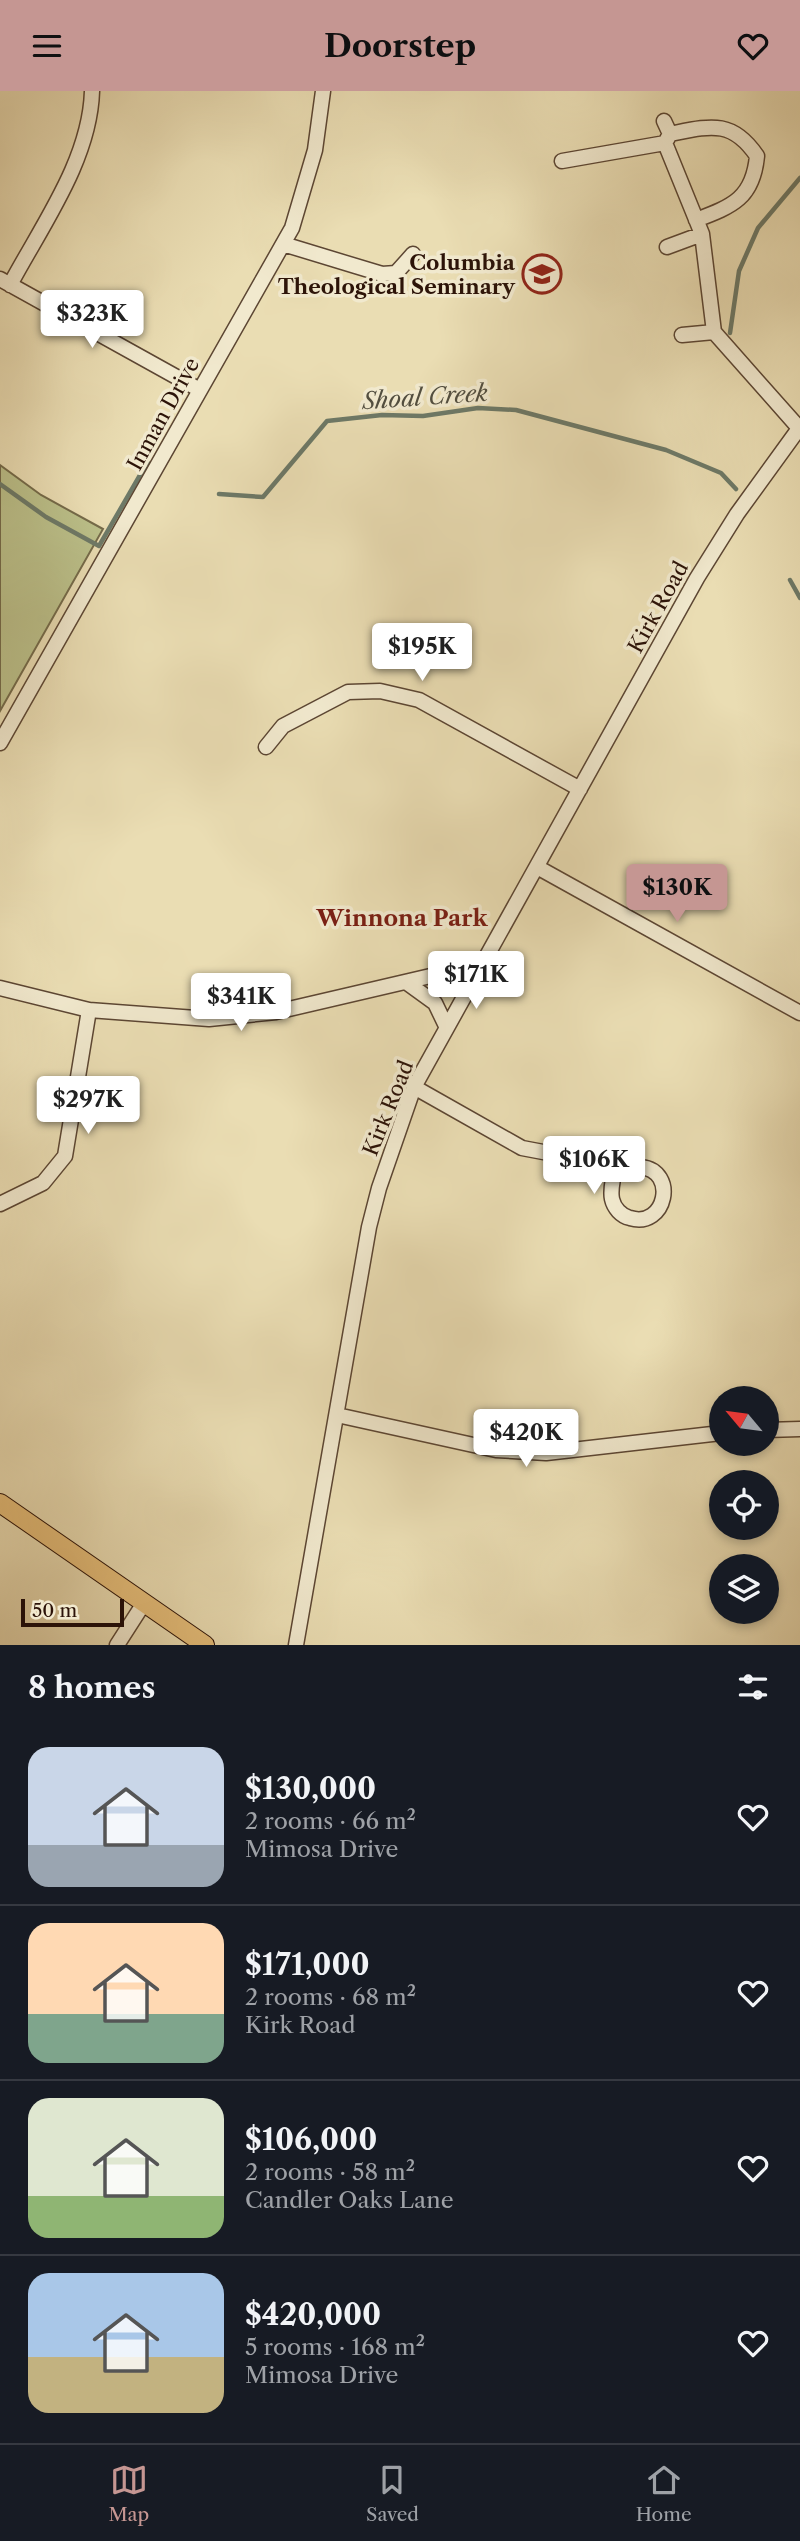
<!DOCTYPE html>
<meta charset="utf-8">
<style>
:root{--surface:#171b24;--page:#20242c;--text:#f1f3f6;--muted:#9ea1a6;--line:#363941;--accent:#c59692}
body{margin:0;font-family:"Libre Caslon Text",serif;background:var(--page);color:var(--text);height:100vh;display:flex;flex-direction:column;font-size:26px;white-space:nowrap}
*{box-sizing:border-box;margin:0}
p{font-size:23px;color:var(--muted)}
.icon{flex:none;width:38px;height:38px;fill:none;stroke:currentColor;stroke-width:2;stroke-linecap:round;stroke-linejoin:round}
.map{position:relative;height:1554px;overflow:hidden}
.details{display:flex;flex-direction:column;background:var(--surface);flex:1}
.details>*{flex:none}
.needle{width:46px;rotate:299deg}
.controls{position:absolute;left:709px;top:1295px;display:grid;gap:14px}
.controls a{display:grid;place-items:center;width:70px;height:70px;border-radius:50%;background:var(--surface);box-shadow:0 4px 10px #0003;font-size:35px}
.scale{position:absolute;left:21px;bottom:18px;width:103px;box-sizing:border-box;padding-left:7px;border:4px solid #2c1308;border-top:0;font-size:19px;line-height:24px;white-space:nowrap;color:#2c1308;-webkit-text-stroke:5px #f1e9ce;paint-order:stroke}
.price{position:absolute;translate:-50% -60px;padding:0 16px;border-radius:7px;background:#fff;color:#222;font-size:23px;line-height:46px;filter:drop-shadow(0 2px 4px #0008)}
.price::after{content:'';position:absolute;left:50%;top:42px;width:21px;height:16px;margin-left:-10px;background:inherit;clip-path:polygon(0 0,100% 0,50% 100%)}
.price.current{background:var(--accent);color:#111}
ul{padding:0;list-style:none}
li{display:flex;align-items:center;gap:21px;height:175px;padding:0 28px}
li+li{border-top:2px solid var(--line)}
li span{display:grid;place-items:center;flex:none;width:196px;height:140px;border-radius:21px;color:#555}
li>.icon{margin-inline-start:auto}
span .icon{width:84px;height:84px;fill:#fffc;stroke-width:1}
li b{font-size:30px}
h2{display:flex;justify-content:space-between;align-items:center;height:84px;padding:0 28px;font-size:30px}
header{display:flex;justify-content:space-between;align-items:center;height:91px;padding:0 28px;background:var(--accent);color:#111;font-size:32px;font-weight:700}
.tab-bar{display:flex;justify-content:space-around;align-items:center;height:98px;border-top:2px solid var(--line);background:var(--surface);font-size:19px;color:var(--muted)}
.tab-bar a{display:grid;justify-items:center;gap:4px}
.tab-bar .current{color:var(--accent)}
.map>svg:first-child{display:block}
.green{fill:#bbc08a;stroke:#746a49;stroke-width:2}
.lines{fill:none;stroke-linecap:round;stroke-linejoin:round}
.stream{stroke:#6d7967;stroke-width:4.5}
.minor-casing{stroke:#5c4633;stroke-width:17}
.major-casing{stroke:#2c1308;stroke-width:20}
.minor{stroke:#f1e9ce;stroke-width:14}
.major{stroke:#e5be7a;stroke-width:18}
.labels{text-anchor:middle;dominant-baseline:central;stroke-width:7;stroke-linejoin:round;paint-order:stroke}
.poi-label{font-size:21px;font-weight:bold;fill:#2c1308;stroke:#f1e9ce;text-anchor:end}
.street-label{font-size:21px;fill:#2c1308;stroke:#f1e9ce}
.water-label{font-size:23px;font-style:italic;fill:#524e3f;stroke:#f1e9ce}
.neighbourhood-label{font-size:23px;font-weight:bold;fill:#7a1f14;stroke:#f1e9ce}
</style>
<header><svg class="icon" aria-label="menu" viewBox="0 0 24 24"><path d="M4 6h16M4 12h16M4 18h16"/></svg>Doorstep<svg class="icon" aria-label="heart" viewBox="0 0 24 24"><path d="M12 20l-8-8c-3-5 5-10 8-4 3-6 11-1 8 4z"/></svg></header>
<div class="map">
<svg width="800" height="1554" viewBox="0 0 800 1554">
<rect width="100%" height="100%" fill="#eaddb3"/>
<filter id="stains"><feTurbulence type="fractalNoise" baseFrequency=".00286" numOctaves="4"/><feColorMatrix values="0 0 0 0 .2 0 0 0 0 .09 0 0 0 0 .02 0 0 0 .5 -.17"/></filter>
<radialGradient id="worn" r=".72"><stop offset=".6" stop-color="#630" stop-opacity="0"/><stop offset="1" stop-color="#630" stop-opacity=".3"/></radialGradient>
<path class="green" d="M0,374l41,30 62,34 -103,182z"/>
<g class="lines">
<path class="stream" d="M730,242l9,-62 19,-43 42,-50
M0,393l46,33 53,29 48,-83 3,1
M219,403l44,3 64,-76 55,-6 41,1 55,-8 38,2 150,40 55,23 15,16
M790,489l10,18"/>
<g class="minor-casing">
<path id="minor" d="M664,30l6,13 -5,9 37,91 12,98 85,96
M670,43c40,-8 62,-15 87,22 -4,42 -24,50 -61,64
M562,70l103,-18
M283,153l99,30 14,-1 17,-19
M667,156l35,-13
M0,188l200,111
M10,194c32,-60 80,-125 82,-194
M682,244l32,-3
M0,652l292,-515 23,-78 8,-59
M266,656l17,-21 65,-34 32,-1 39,9 161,89
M537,776l263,146
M406,891l29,21 12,25
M0,897l89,22 120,9 67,-7 206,-48
M414,996l108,61 37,7 32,1 23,16c-1,9 -4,18 -2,27 2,9 9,17 18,19 36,11 48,-47 11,-51 -9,-1 -19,3 -27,5
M0,1113l43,-21 22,-27 24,-146
M337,1324l159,35 50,3 175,-20
M766,1339l34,-1
M117,1554l27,-42
M296,1554l73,-418 10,-39 35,-101 283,-509 40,-64 63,-87"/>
</g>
<g class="major-casing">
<path id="major" d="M0,1412l205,142"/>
</g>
<use href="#minor" class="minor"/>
<use href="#major" class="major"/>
</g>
<defs>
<g id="university-ring" transform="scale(2.0125)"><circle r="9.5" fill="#f1e9ce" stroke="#8f2418" stroke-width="1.5"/><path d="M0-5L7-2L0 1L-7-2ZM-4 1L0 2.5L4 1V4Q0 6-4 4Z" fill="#8f2418"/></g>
</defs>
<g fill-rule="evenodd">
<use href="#university-ring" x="542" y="183"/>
</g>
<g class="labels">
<g class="poi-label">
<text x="515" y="171">Columbia<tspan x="515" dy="24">Theological Seminary</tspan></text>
</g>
<g class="street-label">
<text transform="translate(163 323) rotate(-61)">Inman Drive</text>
<text transform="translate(658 516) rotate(-61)">Kirk Road</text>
<text transform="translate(388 1017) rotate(-68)">Kirk Road</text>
</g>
<g class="water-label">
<text transform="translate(425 306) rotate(-4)">Shoal Creek</text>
</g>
<g class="neighbourhood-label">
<text x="402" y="827">Winnona Park</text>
</g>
</g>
<rect width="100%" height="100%" filter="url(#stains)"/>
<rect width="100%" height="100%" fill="url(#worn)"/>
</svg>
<div class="controls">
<a><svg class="needle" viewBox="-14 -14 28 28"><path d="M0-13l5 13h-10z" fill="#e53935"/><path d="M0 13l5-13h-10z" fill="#9ea1a6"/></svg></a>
<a><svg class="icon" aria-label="locate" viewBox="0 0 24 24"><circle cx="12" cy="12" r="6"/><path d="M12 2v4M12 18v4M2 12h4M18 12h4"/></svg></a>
<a><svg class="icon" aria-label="layers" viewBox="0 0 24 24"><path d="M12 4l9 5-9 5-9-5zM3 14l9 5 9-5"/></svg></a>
</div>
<div class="scale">50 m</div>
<b class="price" style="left:92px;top:259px">$323K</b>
<b class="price" style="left:422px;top:592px">$195K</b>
<b class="price current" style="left:677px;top:833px">$130K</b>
<b class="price" style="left:476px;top:920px">$171K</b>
<b class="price" style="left:241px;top:942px">$341K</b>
<b class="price" style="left:88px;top:1045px">$297K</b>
<b class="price" style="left:594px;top:1105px">$106K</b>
<b class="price" style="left:526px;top:1378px">$420K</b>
</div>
<section class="details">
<h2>8 homes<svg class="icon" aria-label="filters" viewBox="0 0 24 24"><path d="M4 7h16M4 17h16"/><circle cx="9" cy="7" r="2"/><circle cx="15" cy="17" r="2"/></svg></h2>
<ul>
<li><span style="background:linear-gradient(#c9d6e8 70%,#9aa5b1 0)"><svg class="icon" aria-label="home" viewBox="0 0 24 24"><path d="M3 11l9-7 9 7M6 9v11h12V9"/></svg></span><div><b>$130,000</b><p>2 rooms · 66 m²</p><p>Mimosa Drive</p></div><svg class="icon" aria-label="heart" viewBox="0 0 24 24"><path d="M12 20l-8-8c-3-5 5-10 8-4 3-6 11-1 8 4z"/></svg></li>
<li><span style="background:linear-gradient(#ffd9b3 65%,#7fa58c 0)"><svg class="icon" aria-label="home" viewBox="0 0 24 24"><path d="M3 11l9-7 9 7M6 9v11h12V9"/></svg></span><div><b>$171,000</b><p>2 rooms · 68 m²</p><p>Kirk Road</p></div><svg class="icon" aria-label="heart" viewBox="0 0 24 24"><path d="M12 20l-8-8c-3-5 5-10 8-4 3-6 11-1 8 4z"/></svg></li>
<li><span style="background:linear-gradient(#dfe7d0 70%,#8fb573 0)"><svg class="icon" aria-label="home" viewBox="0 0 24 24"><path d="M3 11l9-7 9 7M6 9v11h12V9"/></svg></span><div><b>$106,000</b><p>2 rooms · 58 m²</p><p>Candler Oaks Lane</p></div><svg class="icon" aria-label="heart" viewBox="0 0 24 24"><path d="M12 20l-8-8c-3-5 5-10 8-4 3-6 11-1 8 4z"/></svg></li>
<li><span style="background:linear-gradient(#a9c7e8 60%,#c2b280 0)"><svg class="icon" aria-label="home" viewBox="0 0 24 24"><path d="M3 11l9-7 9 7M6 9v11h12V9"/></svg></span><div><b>$420,000</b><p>5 rooms · 168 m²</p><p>Mimosa Drive</p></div><svg class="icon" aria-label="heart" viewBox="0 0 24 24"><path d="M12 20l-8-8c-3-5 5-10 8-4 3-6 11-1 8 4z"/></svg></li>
</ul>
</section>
<nav class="tab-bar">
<a class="current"><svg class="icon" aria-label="map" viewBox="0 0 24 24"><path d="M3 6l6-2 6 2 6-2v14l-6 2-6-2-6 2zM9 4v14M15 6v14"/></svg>Map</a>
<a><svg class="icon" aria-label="saved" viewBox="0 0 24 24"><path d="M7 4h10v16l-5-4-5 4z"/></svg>Saved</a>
<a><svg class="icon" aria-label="home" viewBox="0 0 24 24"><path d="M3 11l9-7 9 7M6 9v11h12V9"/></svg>Home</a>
</nav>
